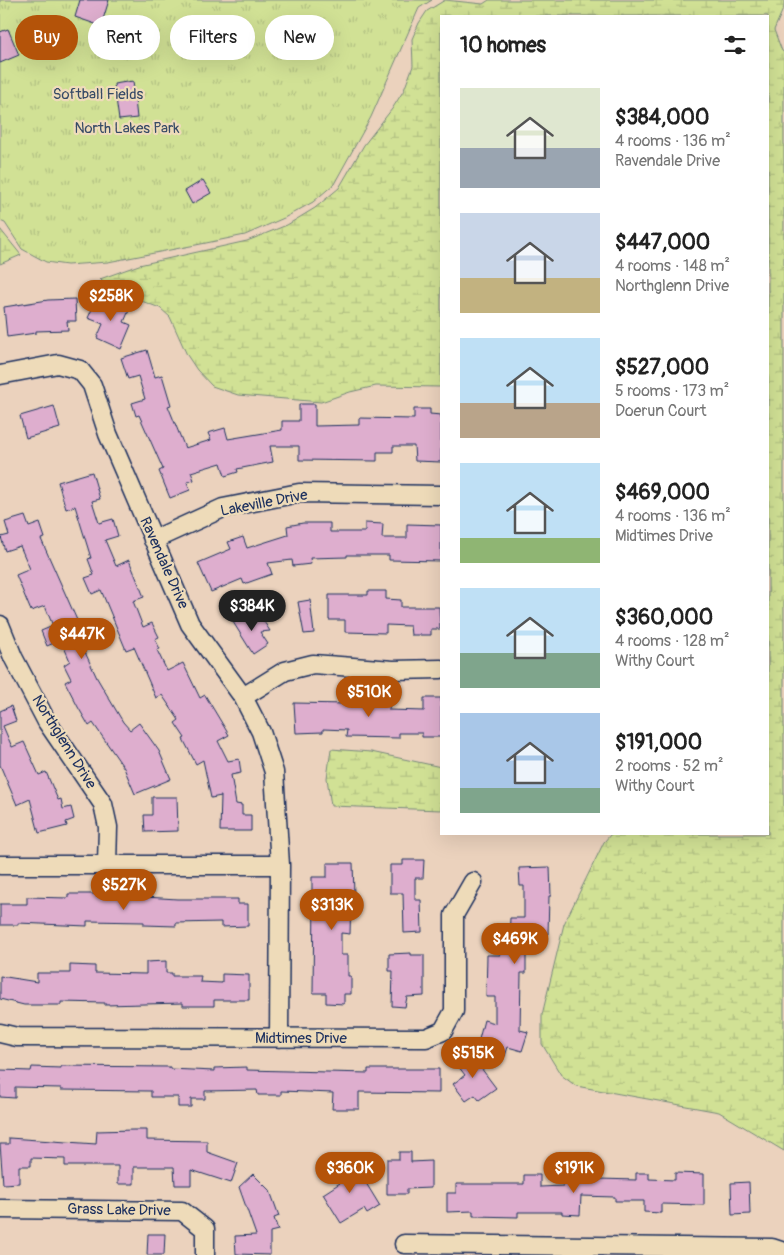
<!DOCTYPE html>
<meta charset="utf-8">
<style>
:root{--surface:#fff;--page:#f2f2f2;--text:#222;--muted:#767676;--accent:#b45309}
body{margin:0;font-family:Pangolin,sans-serif;background:var(--page);color:var(--text);height:100vh;display:flex;flex-direction:column;font-size:19px;white-space:nowrap}
*{box-sizing:border-box;margin:0}
p{font-size:16px;color:var(--muted)}
.icon{flex:none;width:28px;height:28px;fill:none;stroke:currentColor;stroke-width:2;stroke-linecap:round;stroke-linejoin:round}
.map{position:relative;flex:1;overflow:hidden}
.panel{position:absolute;left:440px;top:15px;width:329px;height:820px;display:flex;flex-direction:column;background:var(--surface);border-radius:0px;box-shadow:0 5px 20px #0002}
.panel>*{flex:none}
.guide{position:absolute;left:15px;top:15px;width:350px;height:45px;display:flex;gap:10px}
.price{position:absolute;translate:-50% -42px;padding:0 11px;border-radius:18px;background:var(--accent);color:#fff;font-size:16px;line-height:32px;filter:drop-shadow(0 1px 2px #0008)}
.price::after{content:'';position:absolute;left:50%;top:30px;width:15px;height:11px;margin-left:-8px;background:inherit;clip-path:polygon(0 0,100% 0,50% 100%)}
.price.active{background:#222;color:#fff}
ul{padding:0;list-style:none}
li{display:flex;align-items:center;gap:15px;height:125px;padding:0 20px}
li span{display:grid;place-items:center;flex:none;width:140px;height:100px;border-radius:0px;color:#555}
li>.icon{margin-inline-start:auto}
span .icon{width:60px;height:60px;fill:#fffc;stroke-width:1}
li b{font-size:21px}
h2{display:flex;justify-content:space-between;align-items:center;height:60px;padding:0 20px;font-size:21px}
.chip{padding:0 18px;border-radius:22px;background:var(--surface);box-shadow:0 5px 20px #0002;font-size:18px;line-height:45px}
.chip.active{background:var(--accent);color:#fff}
.map>svg:first-child{display:block}
.wetland{fill:url(#wetland-marsh);stroke:#76887a}
.park{fill:url(#park-tufts);stroke:#76887a}
.building{fill:#deaece;stroke:#1b2f5e}
.lines{fill:none;stroke-linecap:round;stroke-linejoin:round}
.minor-casing{stroke:#1b2f5e;stroke-width:21}
.minor{stroke:#eedbb9;stroke-width:18}
.labels{text-anchor:middle;dominant-baseline:central;stroke-width:4.5;stroke-linejoin:round;paint-order:stroke}
.park-label{font-size:15px;fill:#364a66;stroke:#eedbb9}
.street-label{font-size:15px;fill:#1b2f5e;stroke:#eedbb9}
</style>
<div class="map">
<svg width="784" height="1255" viewBox="0 0 784 1255">
<defs>
<pattern id="wetland-marsh" width="20" height="14" patternUnits="userSpaceOnUse" patternTransform="scale(1.25)"><rect width="20" height="14" fill="#d1e195"/><path d="M1 5h8M5 5V1M11 12h8M15 12V8" fill="none" stroke="#b3c183"/></pattern>
<pattern id="park-tufts" width="24" height="20" patternUnits="userSpaceOnUse" patternTransform="scale(1.25)"><rect width="24" height="20" fill="#d1e195"/><path d="M3 7l-1-3M5 7V3M7 7l1-3M15 17l-1-3M17 17v-4M19 17l1-3" fill="none" stroke="#b3c183"/></pattern>
</defs>
<rect width="100%" height="100%" fill="#ebd2bd"/>
<filter id="ink" filterUnits="userSpaceOnUse"><feTurbulence type="fractalNoise" baseFrequency=".02" numOctaves="2"/><feDisplacementMap in="SourceGraphic" scale="10" xChannelSelector="R" yChannelSelector="G"/><feConvolveMatrix kernelMatrix="1 2 1 2 8 2 1 2 1" color-interpolation-filters="sRGB"/></filter>
<g filter="url(#ink)">
<path class="wetland" d="M445,0l38,4 6,-4h295v7l-10,23 8,21 2,1v1099l-65,-39 -143,-26 -15,-11 -19,-31v-29l22,-91 40,-82 7,-8h157v-818h-327v371l-65,-1 -26,6 -29,10 -83,-7 -26,-9 -15,-16 -10,-15 -17,-38 -10,-9 -50,-19 -10,-10 39,-14 108,-24 40,-16 28,-17 24,-20 25,-43 28,-36 12,-19 9,-24 -1,-27 7,-16 8,-12z
M0,229l21,26 -21,9z
M331,749l40,3 70,15v43l-110,-4 -4,-28z"/>
<path class="park" d="M0,0h432l-13,8 -48,109 -37,67 -21,18 -29,16 -39,17 -39,8 -98,19 -41,3 -21,-3 -24,-13 -17,-26 -5,-2z"/>
<path class="building" d="M80,0h29l-8,26 -26,-9z
M8,29l11,26 -19,8v-31z
M133,81l4,37 -18,2 -5,-36z
M203,180l8,13 -19,11 -7,-13z
M97,298l14,6 2,-4 17,8 -6,14 7,3 -10,24 -24,-11 6,-14 -15,-6z
M75,299l1,22h-9l1,9 -32,1v2l-29,4 -3,-30 44,-7z
M147,350l8,27 7,-2 9,30 -3,1 17,42 26,-8 -3,-7 17,-5 3,11 54,-9v-9h17v-17h16v22l44,-1v-7l55,1v-10h16v5l11,1v47l-26,-1 -1,-15h-21v6h-16v9l-78,-1v-14h-29l3,16 -36,7 1,3 -13,4 -4,-13 -30,9 3,8 -7,2 3,8 -20,8 -11,-27 4,-2 -24,-54 -3,1 -4,-13 13,-4 -7,-23 -10,3 -7,-21z
M54,406l6,22 -34,10 -6,-22z
M92,472l8,27 -8,2 7,22 14,-4 5,17 -13,4 11,26 13,-6 15,37 -11,4 10,26 9,-4 7,14 -4,2 5,10 -3,1 10,21 16,-8 17,35 5,-3 24,40 -11,6 10,20 11,-2 2,14 -10,2 5,29 6,1v10h9v16h-31l1,-35 -10,2 -8,-38 -7,4 -13,-25 2,-1 -10,-15 4,-3 -17,-25 -6,3 -22,-51 -8,3 -25,-60 -9,4 -7,-16 9,-3 -6,-16 3,-1 -16,-52 -9,3 -8,-27z
M25,516l4,11 11,-4 5,15 -4,1 47,106 -5,3 14,30 26,44 7,8 9,-7 20,28 12,28 -36,15 -11,-26 -31,-45 -4,3 -11,-19 -13,-25 6,-3 -7,-14 6,-4 -9,-21 -14,6 -6,-15 12,-5 -8,-20 -14,5 -15,-36 14,-6 -10,-23 -15,5 -4,-14 8,-2 -4,-13z
M303,523h27v9h35v-9l18,1 -1,14h25v-14l34,1v36l-52,-1v-5h-42v2l-37,1 1,6 -18,2 -1,-6 -24,3 4,11 -28,10 -2,-5 -31,13 -13,-29 33,-14 -3,-7 15,-5 4,11 41,-13 -1,-9z
M368,591h18v8l15,1v7h38l1,22h-9v6h-20l-1,-9 -24,-1v8l-41,-1v-12h-16v-25h39z
M310,600l4,33 -10,1 -6,-32z
M246,614l4,6 9,-6 11,17 -10,1 8,12 -15,10 -20,-32z
M348,696h42l-1,14 35,1v-13h17v39h-19v-4h-23v5l-53,-1 1,-7 -24,-1v3l-27,1 -2,-30 53,1z
M11,706l5,15 -13,5 9,21 12,-5 15,33 7,-3 12,28 3,-1 2,10 8,-2 3,12 -8,3 1,4 -28,7 -9,-34 -13,6 -17,-40v-54z
M152,797h25l1,34 -33,1 -1,-17h8z
M403,860h21l-1,18h-8v22h6l1,32 -18,1 -1,-40h-13v-28h13z
M327,863h26l1,32h-3l-1,39 -9,-1v22h7v21h3v18h-7v10l-18,-1v-10h-13l1,-98h-2v-18h15z
M550,867l1,29h-2l-1,38h-22v39h-5l-1,57 8,2 -6,19 -14,-4 -3,9 -28,-9 7,-27 11,3v-26h-9l1,-42h13v-16h9l1,-21h14v-32h-4l-1,-18z
M68,894h31l78,5h61v5h10v22l-27,1v-5l-45,1v3l-32,-1v-3l-57,-1v5l-69,-3v2h-18v-21h27v-7l41,1z
M411,953v2h13v41l-17,1 -2,10 -13,-1 1,-35h-4v-17z
M166,961v12h6v3h29l-1,6 22,1v-9l27,1v25h-35v6h-31v-3l-78,2v-2l-44,-1v3h-37l-24,-6v-23l37,6v-9h33v-8l25,1v7l51,1v-12z
M469,1052l27,36 -17,12 -4,-5 -9,6 -13,-17 12,-9 -10,-13z
M61,1066l109,1v2l44,2v-3l33,-1v3l121,3v-4h71v24l-80,-1v17h-27l1,-16 -52,-2v4h-23l-1,-5 -52,1v8h-14v8h-13v-10h-27v-6l-90,-1v-2l-46,-1v11l-15,-1v-27l31,1 1,-4 29,1z
M133,1130h14v10l60,1v11l31,11 -7,20 -40,-13v15h-16l-1,-18h-40v17h-16v-18h-53v-7l-34,-1v8h-12v17l-16,1 -3,-40h9v-6l87,6 1,-13z
M399,1152h12v10l20,-1v27l-24,1v5h-20v-35h12z
M352,1160l28,46 -13,8 -3,-5 -23,14 -18,-29 17,-11 -6,-11z
M563,1171h28v6h8v2l37,1v-7h13v6l26,1v-7l29,1v31l-43,-1v9l-17,-1v-11h-29v-4l-34,-1 -1,19 -18,-1v-2h-44v5l-45,-1v-5l-26,1v-19h9v-9h68v-9h16v12l23,-1z
M253,1174l17,17 9,25 -5,2 4,12 -8,2v23l-34,-1 -1,-18 21,-1 -17,-48z
M749,1182l1,32 -18,1 -1,-32z
M148,1234h17l-1,21h-17z"/>
<g class="lines">
<g class="minor-casing">
<path id="minor" d="M0,375l58,-11 22,6 12,15 16,49 82,190 53,73 18,35 13,40 6,93 -1,173
M153,540l70,-32 76,-15 142,2
M0,625l13,32 34,65 56,82 5,23 -1,37
M243,697l42,-26 28,-7 80,6 48,-1
M0,865h280
M0,1033l17,4 409,1 17,-7 11,-20v-96l19,-33
M0,1209l182,2 23,18v26
M404,1244l368,4 12,4"/>
</g>
<use href="#minor" class="minor"/>
</g>
</g>
<g class="labels">
<g class="park-label">
<text x="98" y="94">Softball Fields</text>
<text x="127" y="128">North Lakes Park</text>
</g>
<g class="street-label">
<text transform="translate(264 503) rotate(-11)">Lakeville Drive</text>
<text transform="translate(164 563) rotate(66)">Ravendale Drive</text>
<text transform="translate(64 742) rotate(58)">Northglenn Drive</text>
<text x="301" y="1038">Midtimes Drive</text>
<text transform="translate(119 1210) rotate(1)">Grass Lake Drive</text>
</g>
</g>
</svg>
<b class="price" style="left:111px;top:322px">$258K</b>
<b class="price active" style="left:252px;top:632px">$384K</b>
<b class="price" style="left:82px;top:660px">$447K</b>
<b class="price" style="left:369px;top:718px">$510K</b>
<b class="price" style="left:124px;top:911px">$527K</b>
<b class="price" style="left:332px;top:931px">$313K</b>
<b class="price" style="left:515px;top:965px">$469K</b>
<b class="price" style="left:473px;top:1079px">$515K</b>
<b class="price" style="left:350px;top:1194px">$360K</b>
<b class="price" style="left:574px;top:1194px">$191K</b>
<div class="guide">
<a class="chip active">Buy</a>
<a class="chip">Rent</a>
<a class="chip">Filters</a>
<a class="chip">New</a>
</div>
<section class="panel">
<h2>10 homes<svg class="icon" aria-label="filters" viewBox="0 0 24 24"><path d="M4 7h16M4 17h16"/><circle cx="9" cy="7" r="2"/><circle cx="15" cy="17" r="2"/></svg></h2>
<ul>
<li><span style="background:linear-gradient(#dfe7d0 60%,#9aa5b1 0)"><svg class="icon" aria-label="home" viewBox="0 0 24 24"><path d="M3 11l9-7 9 7M6 9v11h12V9"/></svg></span><div><b>$384,000</b><p>4 rooms · 136 m²</p><p>Ravendale Drive</p></div></li>
<li><span style="background:linear-gradient(#c9d6e8 65%,#c2b280 0)"><svg class="icon" aria-label="home" viewBox="0 0 24 24"><path d="M3 11l9-7 9 7M6 9v11h12V9"/></svg></span><div><b>$447,000</b><p>4 rooms · 148 m²</p><p>Northglenn Drive</p></div></li>
<li><span style="background:linear-gradient(#bfe0f5 65%,#b9a48a 0)"><svg class="icon" aria-label="home" viewBox="0 0 24 24"><path d="M3 11l9-7 9 7M6 9v11h12V9"/></svg></span><div><b>$527,000</b><p>5 rooms · 173 m²</p><p>Doerun Court</p></div></li>
<li><span style="background:linear-gradient(#bfe0f5 75%,#8fb573 0)"><svg class="icon" aria-label="home" viewBox="0 0 24 24"><path d="M3 11l9-7 9 7M6 9v11h12V9"/></svg></span><div><b>$469,000</b><p>4 rooms · 136 m²</p><p>Midtimes Drive</p></div></li>
<li><span style="background:linear-gradient(#bfe0f5 65%,#7fa58c 0)"><svg class="icon" aria-label="home" viewBox="0 0 24 24"><path d="M3 11l9-7 9 7M6 9v11h12V9"/></svg></span><div><b>$360,000</b><p>4 rooms · 128 m²</p><p>Withy Court</p></div></li>
<li><span style="background:linear-gradient(#a9c7e8 75%,#7fa58c 0)"><svg class="icon" aria-label="home" viewBox="0 0 24 24"><path d="M3 11l9-7 9 7M6 9v11h12V9"/></svg></span><div><b>$191,000</b><p>2 rooms · 52 m²</p><p>Withy Court</p></div></li>
</ul>
</section>
</div>
